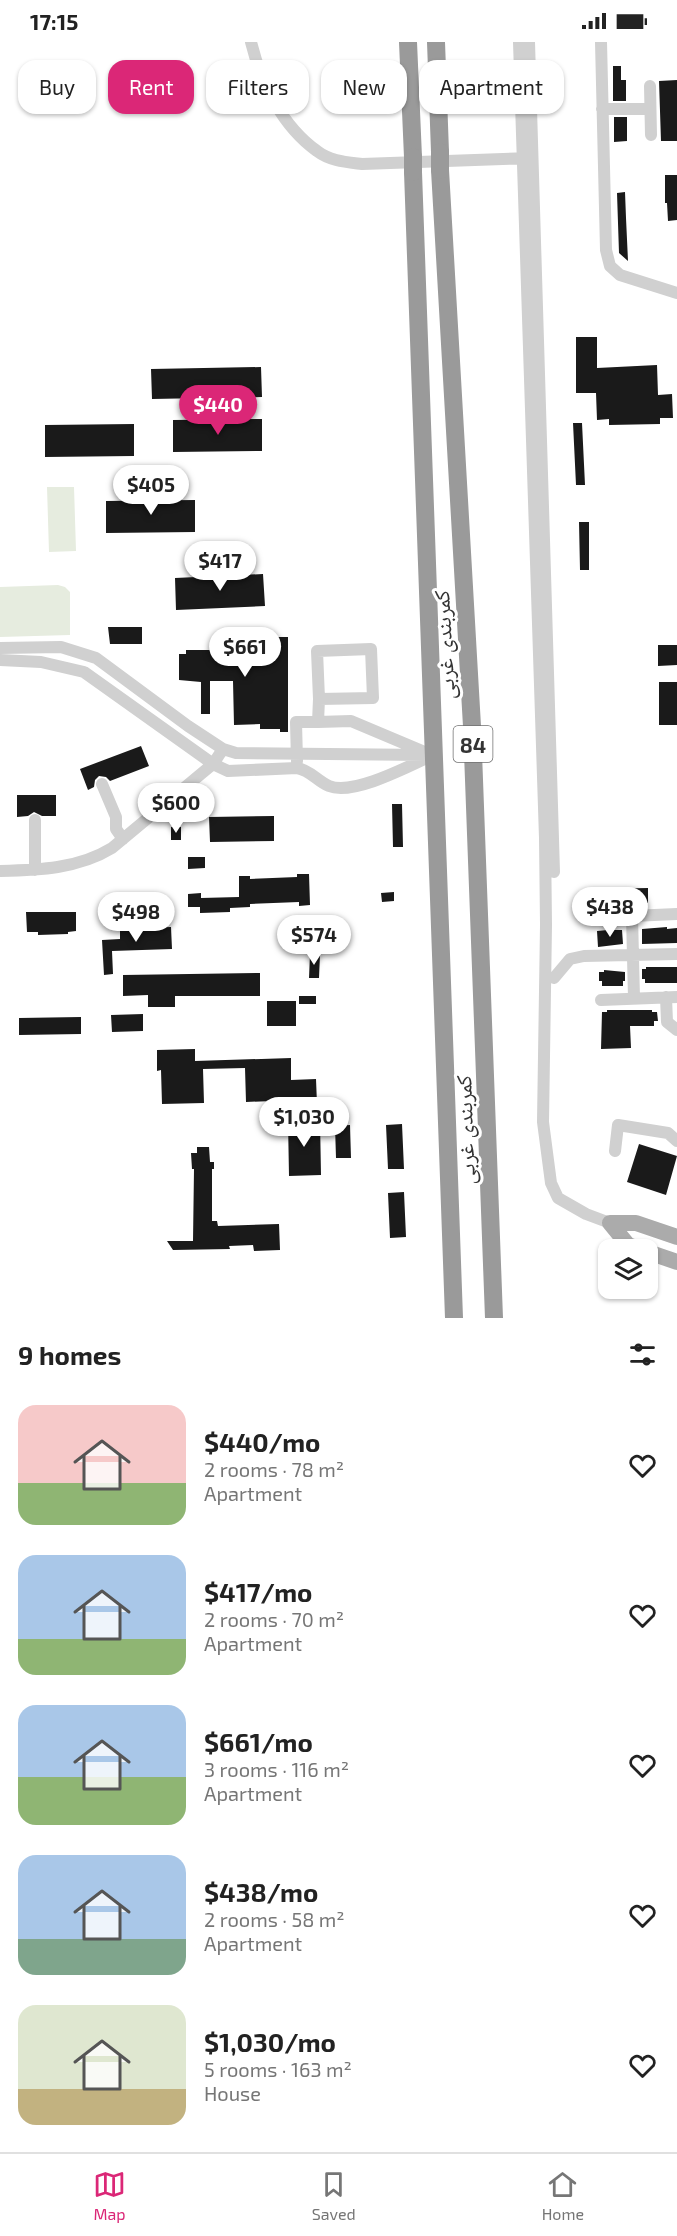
<!DOCTYPE html>
<meta charset="utf-8">
<style>
:root{--surface:#fff;--page:#f2f2f2;--text:#222;--muted:#767676;--line:#e0e0e0;--accent:#db2777}
body{margin:0;font-family:"Exo 2","Noto Naskh Arabic",sans-serif;background:var(--page);color:var(--text);height:100vh;display:flex;flex-direction:column;font-size:22px;white-space:nowrap}
*{box-sizing:border-box;margin:0}
p{font-size:20px;color:var(--muted)}
.icon{flex:none;width:33px;height:33px;fill:none;stroke:currentColor;stroke-width:2;stroke-linecap:round;stroke-linejoin:round}
.map{position:relative;height:1276px;overflow:hidden}
.panel{display:flex;flex-direction:column;background:var(--surface);flex:1}
.panel>*{flex:none}
.banner{position:absolute;left:18px;top:18px;width:642px;height:54px;display:flex;gap:12px}
.buttons{position:absolute;left:598px;top:1197px;display:grid;gap:12px}
.buttons a{display:grid;place-items:center;width:60px;height:60px;border-radius:12px;background:var(--surface);box-shadow:0 2px 4px #0004;font-size:30px}
.price{position:absolute;translate:-50% -51px;padding:0 14px;border-radius:21px;background:#fff;color:#222;font-size:20px;line-height:39px;filter:drop-shadow(0 2px 3px #0008)}
.price::after{content:'';position:absolute;left:50%;top:36px;width:18px;height:14px;margin-left:-9px;background:inherit;clip-path:polygon(0 0,100% 0,50% 100%)}
.price.selected{background:var(--accent);color:#fff}
ul{padding:0;list-style:none}
li{display:flex;align-items:center;gap:18px;height:150px;padding:0 18px}
li span{display:grid;place-items:center;flex:none;width:168px;height:120px;border-radius:18px;color:#555}
li>.icon{margin-inline-start:auto}
span .icon{width:72px;height:72px;fill:#fffc;stroke-width:1}
li b{font-size:26px}
h2{display:flex;justify-content:space-between;align-items:center;height:72px;padding:0 18px;font-size:26px}
.tag{padding:0 21px;border-radius:18px;background:var(--surface);box-shadow:0 2px 4px #0004;font-size:21px;line-height:54px}
.tag.selected{background:var(--accent);color:#fff}
.status{display:flex;justify-content:space-between;align-items:center;height:42px;padding:0 30px;background:var(--surface);direction:ltr}
.status svg{height:16px;fill:currentColor}
.tab-bar{display:flex;justify-content:space-around;align-items:center;height:84px;border-top:2px solid var(--line);background:var(--surface);font-size:16px;color:var(--muted)}
.tab-bar a{display:grid;justify-items:center;gap:3px}
.tab-bar .selected{color:var(--accent)}
.map>svg:first-child{display:block}
.green{fill:#e6ecdf}
.building{fill:#1a1a1a}
.lines{fill:none;stroke-linecap:round;stroke-linejoin:round}
.minor{stroke:#d0d0d0;stroke-width:12}
.major{stroke:#ababab;stroke-width:16}
.highway{stroke:#9a9a9a;stroke-width:18}
.highway-bridge{stroke:#9a9a9a;stroke-width:18}
.labels{text-anchor:middle;dominant-baseline:central;stroke-width:6;stroke-linejoin:round;paint-order:stroke}
.shield{fill:#fff;stroke:#707070;stroke-width:1.5}
.shield-label{font-size:21px;font-weight:bold;fill:#333}
.street-label{font-size:22px;fill:#333;stroke:#fff}
</style>
<div class="status"><b>17:15</b><svg viewBox="0 0 49 12"><path d="M0 12V9h3v3zM5 12V6h3v6zM10 12V3h3v9zM15 12V0h3v12zM26 1h20v11H26zM47 4h2v5h-2z"/></svg></div>
<div class="map">
<svg width="677" height="1276" viewBox="0 0 677 1276">
<rect width="100%" height="100%" fill="#fff"/>
<path class="green" d="M47,445h27l2,64 -27,1z
M58,543l7,2 5,5v43l-70,2v-50z"/>
<path class="building" d="M613,24h8v14h5v21h-13z
M677,38v61h-16l-2,-60z
M614,75h13v24l-13,1z
M665,133h12v45l-9,1 -1,-18h-2z
M625,150l1,26 2,43 -9,-8 -2,-60z
M576,295h21v31l60,-3 1,30 14,-1 1,24h-13v6l-51,1v-6l-12,1 -1,-27h-20z
M261,325l1,30 -110,2 -1,-30z
M262,377v32l-89,1v-32z
M573,381h9l3,62h-9z
M134,382v32l-89,1v-32z
M195,458v32l-89,1v-32z
M579,480h10v48h-9z
M263,532l2,32 -89,4 -1,-32z
M108,585h34v17h-32z
M260,595h28v95h-8v-3h-20v-5l-26,1 -1,-44h-23v33h-9v-32l-22,-2v-26h7v-4h27v-11z
M658,603h19v20l-19,1z
M659,640h18v43h-18z
M141,704l8,20 -39,15 -4,-4 -7,-1 -4,4 -1,7 -6,3 -8,-21z
M17,753h39v21h-14l-8,-4 -6,4 -11,1z
M392,762h10l1,43h-10z
M274,774v25l-64,1 -1,-25z
M171,785h10v13h-10z
M188,815h17v11l-17,1z
M297,832h12l1,31 -11,1v-4l-49,2v3l-20,1v4l-30,1v-6h-12v-13l13,-1v5l38,-1v-21h11v3l47,-2z
M648,846v15l-49,1v-15z
M394,850v9l-12,1 -1,-9z
M26,870h50v19l-8,1v2l-30,1v-3h-11z
M301,879h18v15l-18,-1z
M171,885l1,22 -60,2 1,23 -9,1 -2,-35 18,-1v-10z
M667,885v2l10,-1v15l-35,1v-15z
M608,888h14l1,14 -25,3 -1,-16z
M310,912h10l-1,24h-10z
M646,925h31v16h-32v-4h-3v-10h4z
M604,928l21,2v9h-2v5h-21v-5h-3v-9h5z
M260,931v23h-85v11h-27v-12l-25,1v-21z
M299,954h17v8h-17z
M267,959h29v25h-29z
M607,968h45v2h5l1,9h-4v5h-24l1,22 -30,1 1,-37h5z
M143,972v17l-31,1 -1,-17z
M81,975v17l-62,1v-17z
M195,1007v12l96,-3v22l25,-1 1,25 -19,1v-5l-52,2 -1,-34 -42,1 1,34 -42,1 -1,-34 -4,1v-21z
M320,1078l1,55 -32,1 -1,-55z
M402,1082l2,45h-16l-2,-44z
M350,1083l1,33h-15l-1,-32z
M639,1102l38,12 -11,39 -39,-13z
M197,1105h12l1,15h4v7h-2v52h5l1,5 61,-2 1,26 -26,1 -1,-6 -24,1 1,3 -57,1 -6,-9h26l1,-72h-2l-1,-16h6z
M404,1150l2,45 -16,1 -2,-45z"/>
<g class="lines">
<path class="minor" d="M251,0c10,41 31,84 66,109 13,10 29,11 45,13l169,-6
M519,0l26,796 1,87 -3,197 8,61 7,15 28,16 24,9
M529,0l25,830
M601,0l5,208 4,16 10,9 57,18
M650,44l1,49
M602,67h48
M0,606l61,-1 35,11 92,68 35,23 13,4 190,2
M371,607l2,49 -54,1 -2,-48z
M0,618l41,2 43,10 129,92 15,7 69,-3c13,2 20,13 32,18 24,10 80,-20 104,-31
M318,680l33,-1 76,32
M297,719l-1,-39h22l1,-23
M102,742l14,33v12l7,10
M35,778v50
M0,829c38,-1 78,-2 112,-23l101,-84 10,-15
M632,874l2,82
M609,875l68,-3
M554,936l16,-19 14,-3 93,-2
M666,955l1,25 10,8
M601,958l76,-3
M615,1109l3,-26 50,8 9,8"/>
<path class="major" d="M610,1181h26l41,14
M610,1181l18,22 14,5
M648,1210l29,10"/>
<path class="highway" d="M408,0l5,115
M436,0l4,110
M440,128l32,556 22,592
M413,130l41,1146"/>
<path class="highway-bridge" d="M440,110v18
M413,115v15"/>
</g>
<g class="labels">
<rect class="shield" x="453.5" y="684" width="39" height="36" rx="4.5"/>
<g class="shield-label">
<text x="473" y="702">84</text>
</g>
<g class="street-label">
<text transform="translate(443 603) rotate(-93)">کمربندی غربی</text>
<text transform="translate(464 1088) rotate(-92)">کمربندی غربی</text>
</g>
</g>
</svg>
<div class="buttons">
<a><svg class="icon" aria-label="layers" viewBox="0 0 24 24"><path d="M12 4l9 5-9 5-9-5zM3 14l9 5 9-5"/></svg></a>
</div>
<b class="price selected" style="left:218px;top:394px">$440</b>
<b class="price" style="left:151px;top:474px">$405</b>
<b class="price" style="left:220px;top:550px">$417</b>
<b class="price" style="left:245px;top:636px">$661</b>
<b class="price" style="left:176px;top:792px">$600</b>
<b class="price" style="left:610px;top:896px">$438</b>
<b class="price" style="left:136px;top:901px">$498</b>
<b class="price" style="left:314px;top:924px">$574</b>
<b class="price" style="left:304px;top:1106px">$1,030</b>
<div class="banner">
<a class="tag">Buy</a>
<a class="tag selected">Rent</a>
<a class="tag">Filters</a>
<a class="tag">New</a>
<a class="tag">Apartment</a>
</div>
</div>
<section class="panel">
<h2>9 homes<svg class="icon" aria-label="filters" viewBox="0 0 24 24"><path d="M4 7h16M4 17h16"/><circle cx="9" cy="7" r="2"/><circle cx="15" cy="17" r="2"/></svg></h2>
<ul>
<li><span style="background:linear-gradient(#f6c9c9 65%,#8fb573 0)"><svg class="icon" aria-label="home" viewBox="0 0 24 24"><path d="M3 11l9-7 9 7M6 9v11h12V9"/></svg></span><div><b>$440/mo</b><p>2 rooms · 78 m²</p><p>Apartment</p></div><svg class="icon" aria-label="heart" viewBox="0 0 24 24"><path d="M12 20l-8-8c-3-5 5-10 8-4 3-6 11-1 8 4z"/></svg></li>
<li><span style="background:linear-gradient(#a9c7e8 70%,#8fb573 0)"><svg class="icon" aria-label="home" viewBox="0 0 24 24"><path d="M3 11l9-7 9 7M6 9v11h12V9"/></svg></span><div><b>$417/mo</b><p>2 rooms · 70 m²</p><p>Apartment</p></div><svg class="icon" aria-label="heart" viewBox="0 0 24 24"><path d="M12 20l-8-8c-3-5 5-10 8-4 3-6 11-1 8 4z"/></svg></li>
<li><span style="background:linear-gradient(#a9c7e8 60%,#8fb573 0)"><svg class="icon" aria-label="home" viewBox="0 0 24 24"><path d="M3 11l9-7 9 7M6 9v11h12V9"/></svg></span><div><b>$661/mo</b><p>3 rooms · 116 m²</p><p>Apartment</p></div><svg class="icon" aria-label="heart" viewBox="0 0 24 24"><path d="M12 20l-8-8c-3-5 5-10 8-4 3-6 11-1 8 4z"/></svg></li>
<li><span style="background:linear-gradient(#a9c7e8 70%,#7fa58c 0)"><svg class="icon" aria-label="home" viewBox="0 0 24 24"><path d="M3 11l9-7 9 7M6 9v11h12V9"/></svg></span><div><b>$438/mo</b><p>2 rooms · 58 m²</p><p>Apartment</p></div><svg class="icon" aria-label="heart" viewBox="0 0 24 24"><path d="M12 20l-8-8c-3-5 5-10 8-4 3-6 11-1 8 4z"/></svg></li>
<li><span style="background:linear-gradient(#dfe7d0 70%,#c2b280 0)"><svg class="icon" aria-label="home" viewBox="0 0 24 24"><path d="M3 11l9-7 9 7M6 9v11h12V9"/></svg></span><div><b>$1,030/mo</b><p>5 rooms · 163 m²</p><p>House</p></div><svg class="icon" aria-label="heart" viewBox="0 0 24 24"><path d="M12 20l-8-8c-3-5 5-10 8-4 3-6 11-1 8 4z"/></svg></li>
</ul>
</section>
<nav class="tab-bar">
<a class="selected"><svg class="icon" aria-label="map" viewBox="0 0 24 24"><path d="M3 6l6-2 6 2 6-2v14l-6 2-6-2-6 2zM9 4v14M15 6v14"/></svg>Map</a>
<a><svg class="icon" aria-label="saved" viewBox="0 0 24 24"><path d="M7 4h10v16l-5-4-5 4z"/></svg>Saved</a>
<a><svg class="icon" aria-label="home" viewBox="0 0 24 24"><path d="M3 11l9-7 9 7M6 9v11h12V9"/></svg>Home</a>
</nav>
